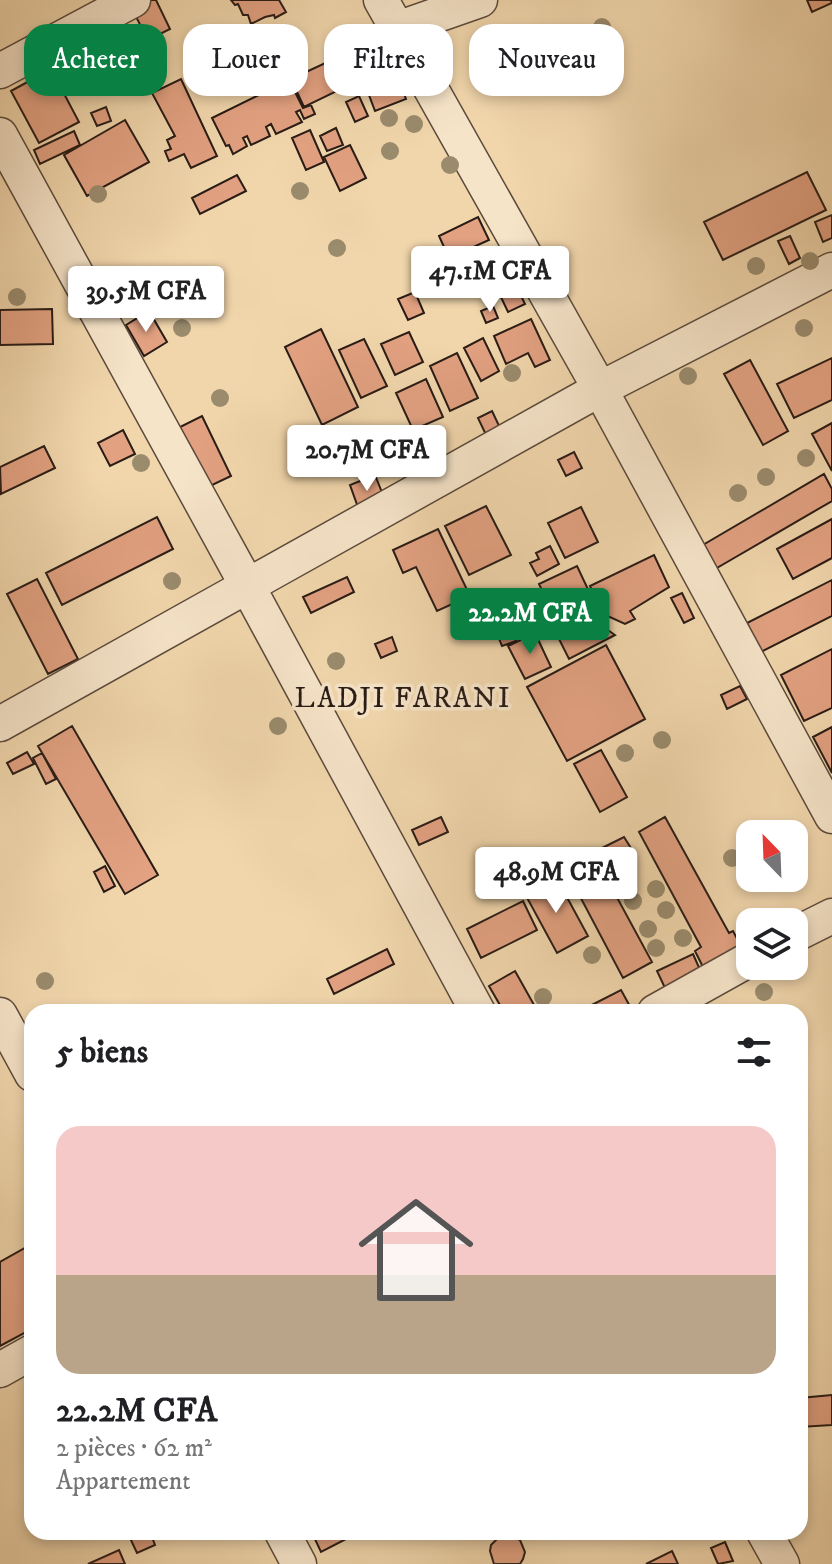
<!DOCTYPE html>
<html lang="fr">
<meta charset="utf-8">
<style>
:root{--surface:#fff;--page:#f6f6f6;--text:#202124;--muted:#757577;--line:#e0e0e0;--accent:#0b8043}
body{margin:0;font-family:"IM FELL DW Pica",serif;background:var(--page);color:var(--text);height:100vh;display:flex;flex-direction:column;font-size:30px;white-space:nowrap}
*{box-sizing:border-box;margin:0}
p{font-size:26px;color:var(--muted)}
.icon{flex:none;width:44px;height:44px;fill:none;stroke:currentColor;stroke-width:2;stroke-linecap:round;stroke-linejoin:round}
.map{position:relative;flex:1;overflow:hidden}
.side{position:absolute;left:24px;top:1004px;width:784px;height:536px;display:flex;flex-direction:column;background:var(--surface);border-radius:24px;box-shadow:0 4px 12px #0003}
.side>*{flex:none}
.banner{position:absolute;left:24px;top:24px;width:784px;height:72px;display:flex;gap:16px}
.needle{width:52px;rotate:337deg}
.buttons{position:absolute;left:736px;top:820px;display:grid;gap:16px}
.buttons a{display:grid;place-items:center;width:72px;height:72px;border-radius:16px;background:var(--surface);box-shadow:0 4px 12px #0003;font-size:40px}
.price{position:absolute;translate:-50% -68px;padding:0 18px;border-radius:8px;background:#fff;color:#222;font-size:26px;line-height:52px;filter:drop-shadow(0 2px 4px #0008)}
.price::after{content:'';position:absolute;left:50%;top:48px;width:24px;height:18px;margin-left:-12px;background:inherit;clip-path:polygon(0 0,100% 0,50% 100%)}
.price.current{background:var(--accent);color:#fff}
ul{padding:0;list-style:none}
li{display:grid;align-content:center;gap:16px;height:424px;padding:0 32px}
li+li{border-top:2px solid var(--line)}
li span{display:grid;place-items:center;height:248px;border-radius:24px;color:#555}
li>.icon{margin-inline-start:auto}
span .icon{width:144px;height:144px;fill:#fffc;stroke-width:1}
li b{font-size:34px}
h2{display:flex;justify-content:space-between;align-items:center;height:96px;padding:0 32px;font-size:34px}
.chip{padding:0 28px;border-radius:24px;background:var(--surface);box-shadow:0 4px 12px #0003;font-size:28px;line-height:72px}
.chip.current{background:var(--accent);color:#fff}
.map>svg:first-child{display:block}
.building{fill:#e2a181;stroke:#291c16;stroke-width:2}
.lines{fill:none;stroke-linecap:round;stroke-linejoin:round}
.minor-casing{stroke:#5b4a3c;stroke-width:37}
.minor{stroke:#f6e4c9;stroke-width:34}
.tree{fill:#9a8b6d}
.labels{text-anchor:middle;dominant-baseline:central;stroke-width:7;stroke-linejoin:round;paint-order:stroke}
.quarter-label{font-size:28px;letter-spacing:2px;fill:#291c16;stroke:#f6e4c9}
</style>
<div class="map">
<svg width="832" height="1564" viewBox="0 0 832 1564">
<rect width="100%" height="100%" fill="#f1d6ac"/>
<filter id="stains"><feTurbulence type="fractalNoise" baseFrequency=".0025" numOctaves="4"/><feColorMatrix values="0 0 0 0 .2 0 0 0 0 .09 0 0 0 0 .02 0 0 0 .5 -.17"/></filter>
<radialGradient id="worn" r=".72"><stop offset=".6" stop-color="#630" stop-opacity="0"/><stop offset="1" stop-color="#630" stop-opacity=".3"/></radialGradient>
<path class="building" d="M151,0h5l14,29 -22,11 -16,-31z
M231,0h48l7,12 -11,6 -1,-3 -9,2 -14,7 -3,-9h-5l-5,-11 -3,1z
M807,0h24l1,3 -20,9z
M86,34l17,32 -39,21 -17,-33z
M381,37l13,28 -29,13 4,9 -13,7 -5,-10 -47,23 -13,-28z
M51,69l28,53 -40,21 -28,-52z
M395,69l11,30 -31,12 -6,-16 23,-9 -2,-6 -9,3 -3,-7z
M181,79l36,77 -26,12 -7,-14 -15,7 -4,-10 6,-2 -4,-9 8,-4 -23,-43z
M289,80l14,28 8,-3 4,9 -11,5 -4,-9 -4,2 6,10 -26,12 -5,-10 -5,3 4,9 -19,9 -4,-9 -4,2 4,8 -14,8 -4,-9 -3,1 -14,-28z
M359,96l9,20 -13,6 -9,-20z
M106,107l5,14 -14,5 -6,-13z
M125,120l24,42 -62,34 -23,-41z
M336,128l7,17 -16,6 -7,-15z
M310,130l14,32 -18,8 -14,-32z
M74,131l6,14 -40,19 -6,-14z
M350,145l16,33 -26,13 -16,-34z
M807,172l19,38 -103,50 -19,-38z
M237,175l9,16 -46,23 -8,-16z
M832,215v23l-9,4 -8,-20z
M478,217l11,23 -40,18 -10,-22z
M790,236l10,22 -11,6 -11,-23z
M515,283l10,21 -17,8 -10,-21z
M415,292l9,21 -16,7 -10,-21z
M493,306l5,12 -12,5 -5,-12z
M52,309l1,35 -53,1v-35z
M149,311l18,31 -23,14 -18,-31z
M531,319l19,41 -15,7 -7,-14 -22,11 -12,-28z
M321,329l37,78 -36,18 -37,-78z
M409,332l14,30 -28,13 -14,-31z
M483,338l16,33 -18,10 -17,-33z
M364,339l23,47 -26,12 -22,-48z
M457,353l21,45 -28,13 -20,-45z
M832,358v42l-38,18 -17,-34z
M750,360l38,71 -25,14 -39,-71z
M426,379l17,38 -30,13 -17,-37z
M492,411l9,19 -14,7 -9,-19z
M202,416l29,60 -23,11 -16,-33 2,-1 -4,-7 -4,2 -6,-21z
M832,423v48l-20,-37z
M123,430l12,24 -25,12 -12,-23z
M44,446l11,22 -54,26 -1,-27z
M574,452l8,16 -16,8 -8,-16z
M824,474l8,15v12l-122,71 -14,-23z
M375,475l10,25 -26,10 -9,-25z
M486,506l25,49 -42,20 -24,-49z
M581,507l17,35 -33,16 -17,-35z
M157,517l16,32 -111,56 -16,-32z
M832,519v39l-39,21 -16,-30z
M438,529l32,67 -33,15 -21,-44 -13,6 -10,-23z
M550,546l9,18 -22,12 -7,-13 9,-4 -3,-6z
M654,555l15,32 -39,24 5,8 -10,5 -22,-10 -13,-28z
M577,566l16,34 -10,12h-19l-9,6 -16,-34z
M347,577l7,15 -43,21 -8,-16z
M37,579l41,80 -30,15 -41,-80z
M832,580v36l-71,36 -14,-29z
M682,593l12,25 -10,5 -13,-25z
M585,614l30,21 -46,24 -14,-28 14,-7 10,6z
M508,621l8,20 -14,5 -8,-20z
M535,633l16,34 -26,12 -17,-33z
M392,637l5,14 -16,7 -6,-14z
M606,645l39,74 -78,42 -40,-74z
M832,649v59l-28,13 -23,-46z
M740,686l7,13 -20,10 -6,-14z
M72,726l86,149 -33,19 -87,-148z
M832,727v46l-19,-36z
M601,750l26,47 -27,15 -26,-48z
M27,752l7,12 -21,10 -6,-11z
M42,753l14,26 -10,5 -13,-26z
M441,817l7,15 -29,13 -7,-15z
M665,817l64,116 4,-2 9,17 -38,21 -9,-18 6,-4 -62,-115z
M624,837l10,16 -16,9 -4,-7 -6,3 -6,-10z
M594,855l58,107 -29,16 -57,-108z
M105,866l10,20 -11,6 -10,-20z
M556,877l32,59 -31,17 -32,-59z
M523,901l14,29 -56,28 -14,-29z
M387,949l7,15 -60,30 -7,-15z
M693,954l8,18 -36,16 -8,-17z
M515,971l23,41h-34l-15,-26z
M621,990l11,20 -5,2h-49z
M32,1244v85l-32,17v-84z
M832,1395v30l-32,2v-29z
M144,1532h6l5,13 -18,8 -7,-15z
M323,1532h25l2,5 -29,15 -7,-15z
M508,1534l12,6 5,12 -2,7 -3,5h-26l-4,-13 1,-6 10,-10z
M725,1542l8,19 -15,3 -7,-16z
M119,1550l6,14h-37z
M672,1551l6,13h-32z"/>
<g class="lines">
<g class="minor-casing">
<path id="minor" d="M381,0l219,389 232,427
M397,29l83,-29
M0,71l133,-71
M0,135l248,452 230,425
M0,724l600,-335 232,-119
M794,935l38,-19
M655,1012l95,-53
M0,1015l32,59
M0,1370l32,-18
M282,1532l17,32
M764,1532l18,32"/>
</g>
<use href="#minor" class="minor"/>
</g>
<g class="tree">
<circle cx="602" cy="27" r="9"/>
<circle cx="389" cy="118" r="9"/>
<circle cx="414" cy="124" r="9"/>
<circle cx="390" cy="151" r="9"/>
<circle cx="450" cy="165" r="9"/>
<circle cx="300" cy="191" r="9"/>
<circle cx="98" cy="194" r="9"/>
<circle cx="337" cy="248" r="9"/>
<circle cx="810" cy="261" r="9"/>
<circle cx="756" cy="266" r="9"/>
<circle cx="17" cy="297" r="9"/>
<circle cx="182" cy="328" r="9"/>
<circle cx="804" cy="328" r="9"/>
<circle cx="512" cy="373" r="9"/>
<circle cx="688" cy="376" r="9"/>
<circle cx="220" cy="398" r="9"/>
<circle cx="806" cy="458" r="9"/>
<circle cx="141" cy="463" r="9"/>
<circle cx="766" cy="477" r="9"/>
<circle cx="738" cy="493" r="9"/>
<circle cx="172" cy="581" r="9"/>
<circle cx="336" cy="661" r="9"/>
<circle cx="278" cy="726" r="9"/>
<circle cx="662" cy="740" r="9"/>
<circle cx="625" cy="753" r="9"/>
<circle cx="732" cy="858" r="9"/>
<circle cx="617" cy="875" r="9"/>
<circle cx="656" cy="889" r="9"/>
<circle cx="633" cy="901" r="9"/>
<circle cx="666" cy="910" r="9"/>
<circle cx="648" cy="929" r="9"/>
<circle cx="683" cy="938" r="9"/>
<circle cx="656" cy="948" r="9"/>
<circle cx="592" cy="955" r="9"/>
<circle cx="45" cy="981" r="9"/>
<circle cx="764" cy="992" r="9"/>
<circle cx="543" cy="997" r="9"/>
</g>
<g class="labels">
<g class="quarter-label">
<text x="403" y="698">LADJI FARANI</text>
</g>
</g>
<rect width="100%" height="100%" filter="url(#stains)"/>
<rect width="100%" height="100%" fill="url(#worn)"/>
</svg>
<div class="buttons">
<a><svg class="needle" viewBox="-14 -14 28 28"><path d="M0-13l5 13h-10z" fill="#e53935"/><path d="M0 13l5-13h-10z" fill="#757577"/></svg></a>
<a><svg class="icon" aria-label="layers" viewBox="0 0 24 24"><path d="M12 4l9 5-9 5-9-5zM3 14l9 5 9-5"/></svg></a>
</div>
<b class="price" style="left:490px;top:314px">47.1M CFA</b>
<b class="price" style="left:146px;top:334px">39.5M CFA</b>
<b class="price" style="left:367px;top:493px">20.7M CFA</b>
<b class="price current" style="left:530px;top:656px">22.2M CFA</b>
<b class="price" style="left:556px;top:915px">48.9M CFA</b>
<div class="banner">
<a class="chip current">Acheter</a>
<a class="chip">Louer</a>
<a class="chip">Filtres</a>
<a class="chip">Nouveau</a>
</div>
<section class="side">
<h2>5 biens<svg class="icon" aria-label="filters" viewBox="0 0 24 24"><path d="M4 7h16M4 17h16"/><circle cx="9" cy="7" r="2"/><circle cx="15" cy="17" r="2"/></svg></h2>
<ul>
<li><span style="background:linear-gradient(#f6c9c9 60%,#b9a48a 0)"><svg class="icon" aria-label="home" viewBox="0 0 24 24"><path d="M3 11l9-7 9 7M6 9v11h12V9"/></svg></span><div><b>22.2M CFA</b><p>2 pièces · 62 m²</p><p>Appartement</p></div></li>
</ul>
</section>
</div>
